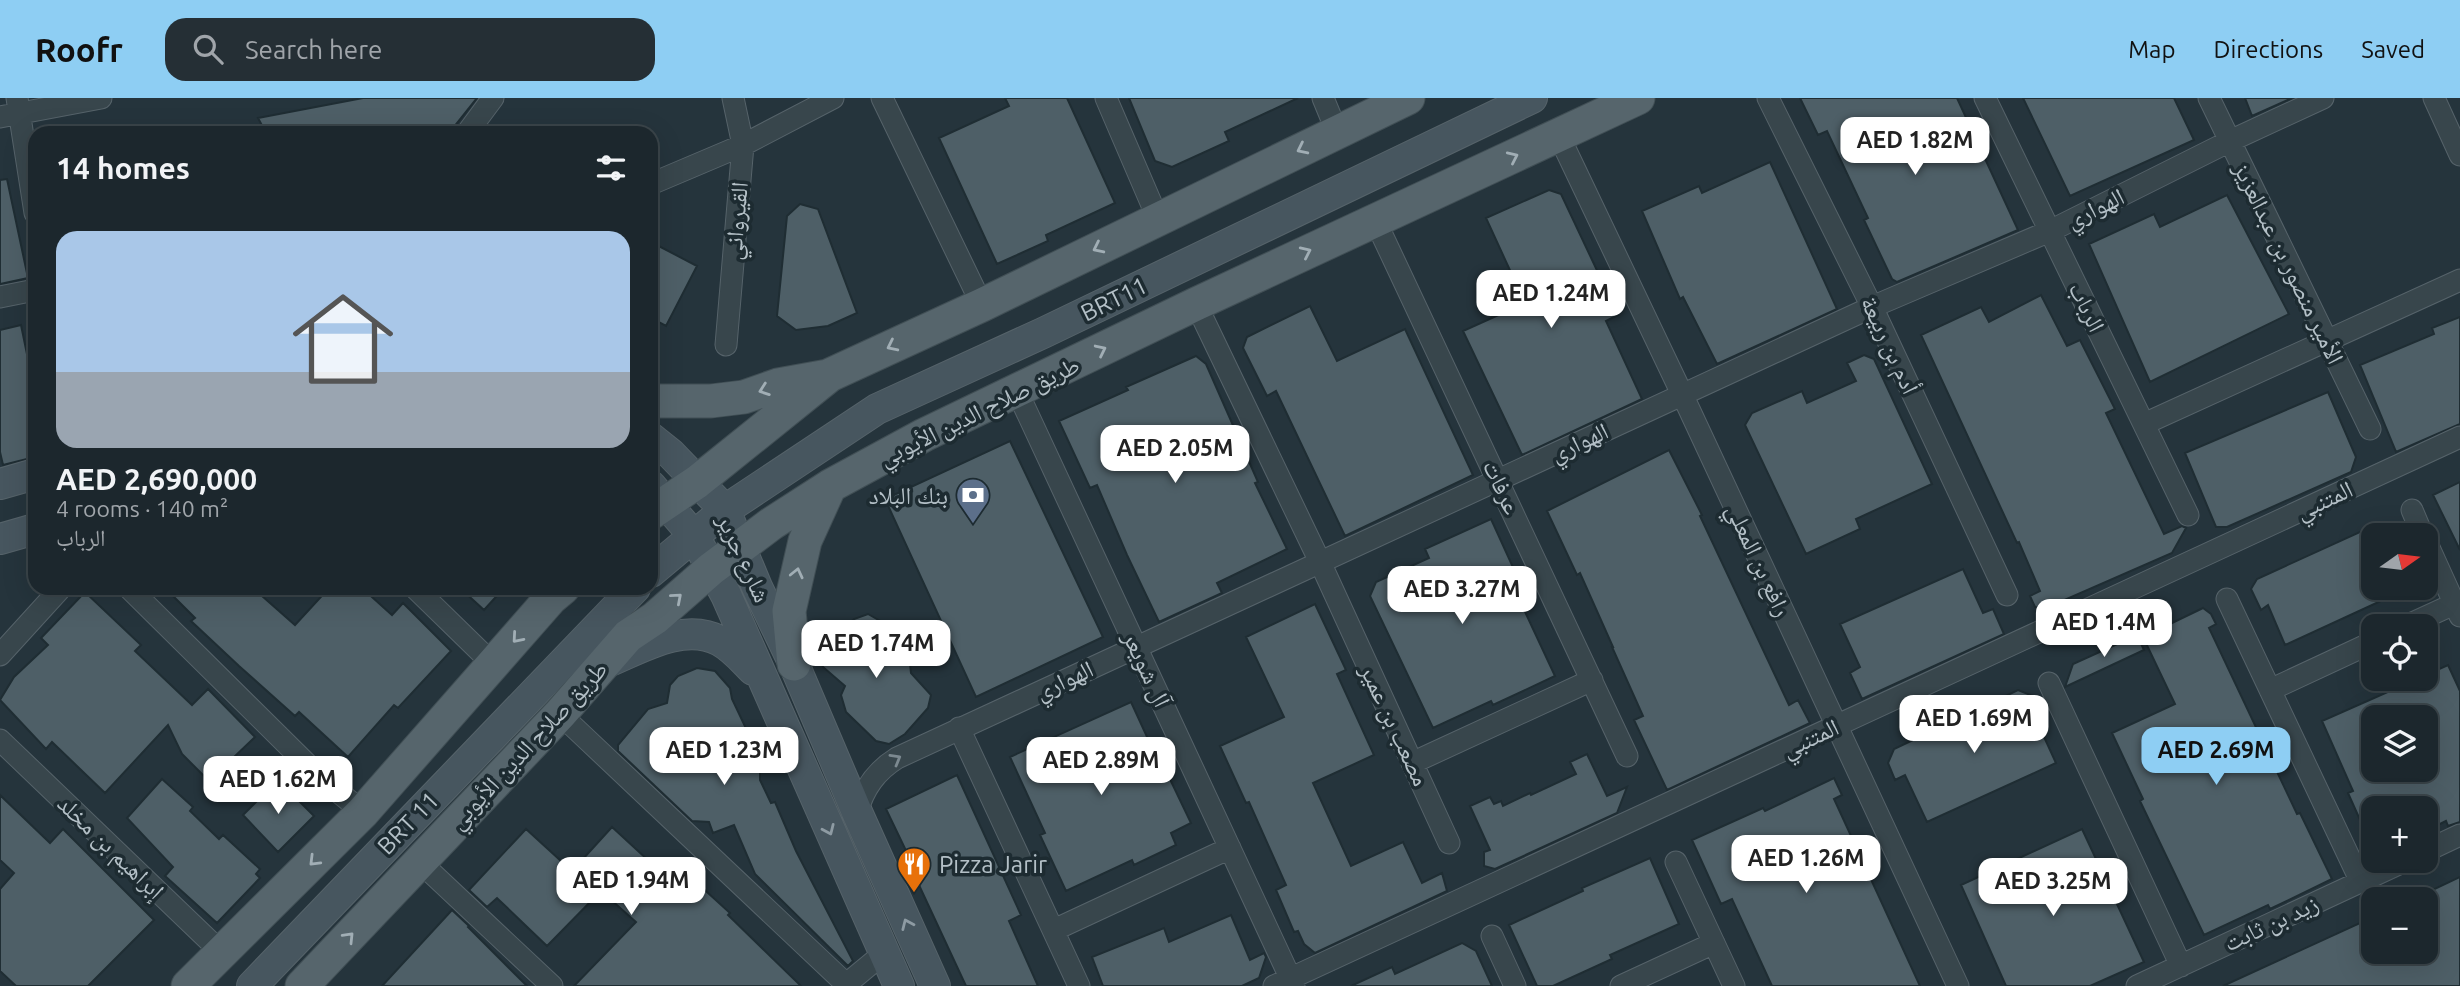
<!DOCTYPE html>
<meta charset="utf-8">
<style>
:root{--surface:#1c272d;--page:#252f35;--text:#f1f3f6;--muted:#a0a5aa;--line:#3a4449;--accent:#8ecef3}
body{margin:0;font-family:Ubuntu,"Noto Naskh Arabic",sans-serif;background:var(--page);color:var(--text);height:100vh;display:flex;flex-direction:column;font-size:26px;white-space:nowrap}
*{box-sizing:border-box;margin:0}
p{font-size:23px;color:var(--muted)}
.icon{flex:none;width:38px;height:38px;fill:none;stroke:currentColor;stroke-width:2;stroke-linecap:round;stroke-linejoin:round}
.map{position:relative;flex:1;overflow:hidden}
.side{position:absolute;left:28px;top:28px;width:630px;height:469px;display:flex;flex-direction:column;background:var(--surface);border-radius:21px;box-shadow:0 7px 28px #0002,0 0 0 2px var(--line)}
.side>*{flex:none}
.needle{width:46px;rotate:76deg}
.tools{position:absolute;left:2361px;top:425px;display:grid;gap:14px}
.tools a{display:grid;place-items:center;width:77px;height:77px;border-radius:14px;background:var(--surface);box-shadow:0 7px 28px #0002,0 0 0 2px var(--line);font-size:35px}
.price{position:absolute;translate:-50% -60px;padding:0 16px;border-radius:14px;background:#fff;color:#222;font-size:23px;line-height:46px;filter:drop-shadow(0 2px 4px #0008)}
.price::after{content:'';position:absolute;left:50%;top:42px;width:21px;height:16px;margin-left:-10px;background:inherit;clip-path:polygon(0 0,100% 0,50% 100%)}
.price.current{background:var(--accent);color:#111}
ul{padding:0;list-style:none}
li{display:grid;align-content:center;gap:14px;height:371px;padding:0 28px}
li+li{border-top:2px solid var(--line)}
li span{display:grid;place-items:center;height:217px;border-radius:21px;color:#555}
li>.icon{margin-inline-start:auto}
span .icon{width:126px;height:126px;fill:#fffc;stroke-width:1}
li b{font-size:30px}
h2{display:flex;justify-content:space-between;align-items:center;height:84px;padding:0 28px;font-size:30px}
header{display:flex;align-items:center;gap:42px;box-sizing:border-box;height:98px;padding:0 35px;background:var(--accent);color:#111}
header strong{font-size:33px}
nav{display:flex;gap:38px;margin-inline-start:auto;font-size:24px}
.search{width:490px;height:63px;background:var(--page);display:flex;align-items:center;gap:18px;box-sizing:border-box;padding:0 24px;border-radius:21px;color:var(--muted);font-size:26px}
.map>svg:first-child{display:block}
.building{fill:#4e5f67;stroke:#1f2d33;stroke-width:2;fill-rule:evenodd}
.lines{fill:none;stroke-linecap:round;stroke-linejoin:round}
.minor-casing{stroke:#56636a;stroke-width:23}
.secondary-casing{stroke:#56636a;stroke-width:32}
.primary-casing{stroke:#414f55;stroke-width:35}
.minor{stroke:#38464c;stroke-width:21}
.secondary{stroke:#47565f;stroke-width:30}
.primary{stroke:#56656c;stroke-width:33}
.oneway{stroke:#a1aeb5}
.oneway2{stroke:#7c8990}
.oneway3{stroke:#8e9ba3}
.labels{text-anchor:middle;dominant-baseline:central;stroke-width:7;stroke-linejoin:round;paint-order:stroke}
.street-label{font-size:24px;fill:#b4c0c7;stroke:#1d2b31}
.poi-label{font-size:24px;fill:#b4c0c7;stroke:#1d2b31;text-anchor:end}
</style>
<header>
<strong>Roofr</strong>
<div class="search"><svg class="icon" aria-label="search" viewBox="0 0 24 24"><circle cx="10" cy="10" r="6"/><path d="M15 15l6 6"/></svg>Search here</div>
<nav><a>Map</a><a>Directions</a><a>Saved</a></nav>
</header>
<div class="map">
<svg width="2460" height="888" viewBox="0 0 2460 888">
<rect width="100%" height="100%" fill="#25343c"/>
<path class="building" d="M363,0h114l-28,35h-183l-8,-15z
M1005,0h62l48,105 -69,32 2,6 -51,23 -58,-126 70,-32z
M1129,0h169l-73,34 4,9 -57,26 -17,-6z
M1800,0h157l61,132 -121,52 -5,-3 -28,-59 4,-2 -41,-87 -9,4z
M2023,0h151l20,42 -124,56z
M2245,0h47l-40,18z
M1770,64l67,147 -120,55 -34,-67 -3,2 -38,-88 57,-25 3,7z
M7,81l21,99 -28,6v-104z
M1549,92l12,4 57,121 -12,6 36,78 -120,56 -59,-124 62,-28 -39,-85z
M2227,97l62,119 -139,68 -61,-138 65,-30 6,13z
M800,106l18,5 39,104 -29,13 -32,4 -19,-14 10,-100z
M651,144l46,24 -31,60 -15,-8z
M2041,197l26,51 13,-6 35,69 -9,4 58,121 18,-8 4,2 -14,25 -128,56 -9,-2 -5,-11 10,-5 -21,-49 -2,1 -96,-208 60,-28 8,15z
M1310,208l27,55 68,-32 68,146 -128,61 -69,-145 -9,5 -24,-48 4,-11z
M2460,219v107l-64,28 -36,-87 74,-31 -2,-6z
M21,227l14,68v64l-32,8 -3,-13v-122z
M1864,257l10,4 58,125 -76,35 4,10 -54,25 -61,-129 7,-12 50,-22 5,12 49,-22 -9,-18z
M1196,258l10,8 52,118 -3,1 32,66 -70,34 5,10 -63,29 -32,-67 -30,-70 -7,3 -31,-67 69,-31 -2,-3z
M2328,294l28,65 -5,15 -124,55h-11l-31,-74z
M1010,343l93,196 -127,60 -91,-198z
M1669,352l33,65 -2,1 89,189 9,-5 12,23 -143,67 -33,-70 9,-4 -31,-69h1l-33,-74 -3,2 -30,-64z
M2460,384v68l-27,-55z
M1491,421l36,79 -7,3 35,75 -62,29 -2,-4 -58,27 -63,-132 6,-14 53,-24 -4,-9z
M2373,428v62h36l-124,57 -17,-40 -7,5 -10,-21 6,-10z
M1963,471l20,44 10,-4 11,25 -142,65 -12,-26 10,-6 -20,-43z
M165,490h88l42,37 34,-37h33l30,27 11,-12 48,48 -53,57 -4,-3 -46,52 -49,-45 -4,4 -56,-50 -48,-45 4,-3z
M460,490h44l-20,22z
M85,494l56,53 -6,6 57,54 16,-16 47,48 -46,44 -27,-27 -14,-29 -63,68 -53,-51 -6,7 -46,-49 14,-23 34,-32 -7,-7z
M1315,506l31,66 -9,4 37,81 -61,28 38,83 52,-24 19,41 20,-10 5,18 -132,62 -11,-9 -6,-13 -4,1 -18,-42 10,-5 -37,-83 -3,1 -26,-57 64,-29 -38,-80z
M2203,510l8,6 5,10 -7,4 88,186 3,-1 32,66 -62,30 -2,-4 -64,30 -64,-134 3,-2 -31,-66 63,-29 -32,-67z
M868,516l14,8 9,17 14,8 4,7 2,19 20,22 -3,13 -23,26 -16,10 -13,-3 -30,-29 -5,-17 4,-9 -22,-19 -3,-10 1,-5 33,-33z
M2137,537l7,15 -79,37 8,-23z
M2448,567l12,26v131l-12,4 -2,-5 -20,10v-23h-53v41l-25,-56 5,-2 -31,-70 95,-42h9v-4zM2373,620h53v52h-53z
M697,570l18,3 15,17 2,11 28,59v22l11,23 4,-1 21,49 57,110 -5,5 -93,-92 -21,-49 -21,8 -4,-11 -17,-1 -74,-70v-6l30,-36 19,-6 3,-18 8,-9z
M2018,592l15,6 8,16 -7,3 22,48 -129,59 -22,-47 -10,5 -7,-17 6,-14z
M1131,604l34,74 3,-1 23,48 -20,10 5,12 -42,20 -2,-5 -66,31 -26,-56 5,-2 -35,-76z
M1587,656l20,42 20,-9 -10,26 -122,56 -11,-3v-14l6,-2 -20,-44 20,-9 4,7 7,-3 2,5 27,-13 1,2 45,-21 -6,-12z
M957,677l64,140 -12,6 29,65h-72l-48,-103 3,-1 -35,-73z
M1834,680l8,17 -8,4 86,187h-148l-40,-87 -11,5 -29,-64 71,-32 2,3z
M162,681l31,28 -3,4 29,28 4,-4 37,34 -4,5 4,4 -43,45 -52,-47 8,-9 -46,-49z
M278,682l36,36 -36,36 -35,-37z
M0,697l50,48 13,-14 91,91 -66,66h-72l-16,-15v-82l14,-16 -14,-13z
M612,729l62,57 11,-12 45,41 -2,2 73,71h-227l62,-64 -35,-31 -54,55 -50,-48 -10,9 -18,-17 57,-61 46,42z
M2082,731l62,133 -54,24h-84l-45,-101z
M1650,760l29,66 -69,31 2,4 -59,27h-16l-28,-61 74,-34 -1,-3z
M2460,779v109h-237l150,-69v35h53v-59z
M452,812l17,16 -1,1 59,59h-145z
M1231,817l19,45 14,-7 2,4 -7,21 -17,8h-139l-11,-29 72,-29 5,14z
M1462,845l14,8 16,35h-141l41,-19 3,7z"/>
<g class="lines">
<g class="minor-casing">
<path id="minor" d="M17,0l18,115
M882,0l100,207
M1106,0l52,121
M1323,0l14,34
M1768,0l104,209 135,288
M1985,0l203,417
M2209,0l161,331
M2434,0l26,57
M0,19l101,-19
M467,35l26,-35
M1559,38l123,258 276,592
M651,86l92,-39 90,-47
M1375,122l252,536
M0,199l35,-7
M1196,206l124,258 129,281
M726,247l17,-200 -10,-47
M1017,293l277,595
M2144,326l316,-144
M2412,412l11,26
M2426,443l34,75
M129,490l191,189 43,35
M415,490l79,77
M2227,501l134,283
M2406,528l48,-22
M0,557l61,-67
M2049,585l132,283
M2270,592l103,-48
M560,616l286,270
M959,630l120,258
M0,642l221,212
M1412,665l180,-83
M857,714c7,-24 19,-41 40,-54l975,-451 178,-76 180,-90 93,-43
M2426,753l34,-16
M420,764l132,124
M1676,764l58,124
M1054,832l176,-82
M1492,838l23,50
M844,888l40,-33
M1274,888l1186,-549
M1621,888l93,-43
M2137,888l268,-125"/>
</g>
<g class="secondary-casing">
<path id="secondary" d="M651,340l20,16 54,56 32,77 37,77 63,148 78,174
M0,386l35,-10
M651,388l43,50 32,59 173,391
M0,441l35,-10
M651,474l74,-62 152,-101 166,-76 489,-235
M603,566c35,-14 80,-43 117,-23 13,7 23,19 33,29
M252,888l383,-398"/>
</g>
<g class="primary-casing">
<path id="primary" d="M651,303h60l33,-4 34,-12 50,-9
M651,415l46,-31 133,-107 152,-70 426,-207
M794,566l-5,-53 16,-70 25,-55
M188,888l175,-174 188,-214 12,-10
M302,888l258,-272 68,-78 27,-18 56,-49 60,-45 59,-38 94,-51 272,-131 442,-206"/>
</g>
<use href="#minor" class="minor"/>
<use href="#secondary" class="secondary"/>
<use href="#primary" class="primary"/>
</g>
<defs><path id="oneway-chevron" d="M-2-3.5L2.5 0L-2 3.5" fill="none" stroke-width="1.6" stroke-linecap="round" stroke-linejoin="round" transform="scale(1.75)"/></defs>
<g class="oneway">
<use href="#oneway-chevron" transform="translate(1302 51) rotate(154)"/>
<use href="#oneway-chevron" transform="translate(1513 59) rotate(-25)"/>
<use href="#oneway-chevron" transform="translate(1098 150) rotate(154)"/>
<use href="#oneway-chevron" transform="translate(1306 154) rotate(-25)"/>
<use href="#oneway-chevron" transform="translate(892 248) rotate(154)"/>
<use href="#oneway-chevron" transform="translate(1101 252) rotate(-26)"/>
<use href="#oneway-chevron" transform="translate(764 292) rotate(161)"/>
<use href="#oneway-chevron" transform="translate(797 475) rotate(-77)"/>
<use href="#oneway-chevron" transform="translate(677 500) rotate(-41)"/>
<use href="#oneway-chevron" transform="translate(517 540) rotate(131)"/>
<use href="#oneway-chevron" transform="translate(314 763) rotate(135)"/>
<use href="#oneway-chevron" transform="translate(349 839) rotate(-46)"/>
</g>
<use class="oneway2" href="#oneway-chevron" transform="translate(896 661) rotate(-30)"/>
<g class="oneway3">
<use href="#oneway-chevron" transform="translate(829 732) rotate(66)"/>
<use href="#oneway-chevron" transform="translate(907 826) rotate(-114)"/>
</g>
<defs>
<g id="bank-pin" transform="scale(1.75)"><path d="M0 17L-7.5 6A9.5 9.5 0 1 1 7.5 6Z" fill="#5c6f8a" stroke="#1d2b31"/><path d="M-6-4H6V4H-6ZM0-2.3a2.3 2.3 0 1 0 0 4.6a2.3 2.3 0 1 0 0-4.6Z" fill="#fff"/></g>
<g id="restaurant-pin" transform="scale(1.75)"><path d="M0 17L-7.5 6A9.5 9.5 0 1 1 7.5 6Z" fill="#e8710a" stroke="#1d2b31"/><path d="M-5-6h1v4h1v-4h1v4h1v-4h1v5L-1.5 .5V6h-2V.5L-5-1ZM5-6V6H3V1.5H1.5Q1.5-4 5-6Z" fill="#fff"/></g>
</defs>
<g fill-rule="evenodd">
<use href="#bank-pin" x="973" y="397"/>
<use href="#restaurant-pin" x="914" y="766"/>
</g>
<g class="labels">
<g class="street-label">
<text transform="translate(2095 110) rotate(-26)">الهواري</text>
<text transform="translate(736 123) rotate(-85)">القيرواني</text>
<text transform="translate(2289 165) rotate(64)">الأمير منصور بن عبدالعزيز</text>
<text transform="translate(1114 201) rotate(-26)">BRT11</text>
<text transform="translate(2087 209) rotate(64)">الرباب</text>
<text transform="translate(1890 247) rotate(65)">أدم بن ربيعة</text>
<text transform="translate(979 313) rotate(-26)">طريق صلاح الدين الأيوبي</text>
<text transform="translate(1579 344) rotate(-25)">الهواري</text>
<text transform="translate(1502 389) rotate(65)">عرفات</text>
<text transform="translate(2324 402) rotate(-25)">المتنبي</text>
<text transform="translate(744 460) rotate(65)">شارع جرير</text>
<text transform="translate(1759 462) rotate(65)">رافع بن المعلي</text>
<text transform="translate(1147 571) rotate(65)">آل شويعر</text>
<text transform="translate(1064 582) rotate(-25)">الهواري</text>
<text transform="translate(1395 627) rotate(65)">مصعب بن عمير</text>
<text transform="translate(1810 640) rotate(-25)">المتنبي</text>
<text transform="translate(528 647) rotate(-47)">طريق صلاح الدين الأيوبي</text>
<text transform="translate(408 725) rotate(-46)">BRT 11</text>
<text transform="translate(111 749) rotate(44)">إبراهيم بن مخلد</text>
<text transform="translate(2271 825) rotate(-25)">زيد بن ثابت</text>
</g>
<g class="poi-label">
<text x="948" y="397">بنك البلاد</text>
<text x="939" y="766" text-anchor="start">Pizza Jarir</text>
</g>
</g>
</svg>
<div class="tools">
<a><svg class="needle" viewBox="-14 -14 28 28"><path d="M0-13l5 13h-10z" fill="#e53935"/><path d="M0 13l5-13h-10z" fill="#a0a5aa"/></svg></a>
<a><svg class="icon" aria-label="locate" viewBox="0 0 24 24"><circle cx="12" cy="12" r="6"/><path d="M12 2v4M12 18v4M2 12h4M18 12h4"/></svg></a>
<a><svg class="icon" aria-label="layers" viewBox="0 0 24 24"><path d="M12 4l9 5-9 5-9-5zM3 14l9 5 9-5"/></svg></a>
<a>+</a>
<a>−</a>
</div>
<b class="price" style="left:1915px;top:79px">AED 1.82M</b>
<b class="price" style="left:1551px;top:232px">AED 1.24M</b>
<b class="price" style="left:1175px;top:387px">AED 2.05M</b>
<b class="price" style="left:1462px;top:528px">AED 3.27M</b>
<b class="price" style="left:2104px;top:561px">AED 1.4M</b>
<b class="price" style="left:876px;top:582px">AED 1.74M</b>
<b class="price" style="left:1974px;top:657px">AED 1.69M</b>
<b class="price" style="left:724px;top:689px">AED 1.23M</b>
<b class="price current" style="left:2216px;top:689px">AED 2.69M</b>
<b class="price" style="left:1101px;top:699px">AED 2.89M</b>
<b class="price" style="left:278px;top:718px">AED 1.62M</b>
<b class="price" style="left:1806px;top:797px">AED 1.26M</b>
<b class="price" style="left:631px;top:819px">AED 1.94M</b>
<b class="price" style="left:2053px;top:820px">AED 3.25M</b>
<section class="side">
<h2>14 homes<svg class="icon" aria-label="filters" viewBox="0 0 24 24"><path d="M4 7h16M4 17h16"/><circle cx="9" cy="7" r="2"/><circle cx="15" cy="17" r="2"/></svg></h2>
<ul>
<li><span style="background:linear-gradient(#a9c7e8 65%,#9aa5b1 0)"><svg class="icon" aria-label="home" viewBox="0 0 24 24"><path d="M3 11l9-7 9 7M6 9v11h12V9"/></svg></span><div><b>AED 2,690,000</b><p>4 rooms · 140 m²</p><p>الرباب</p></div></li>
</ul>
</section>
</div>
